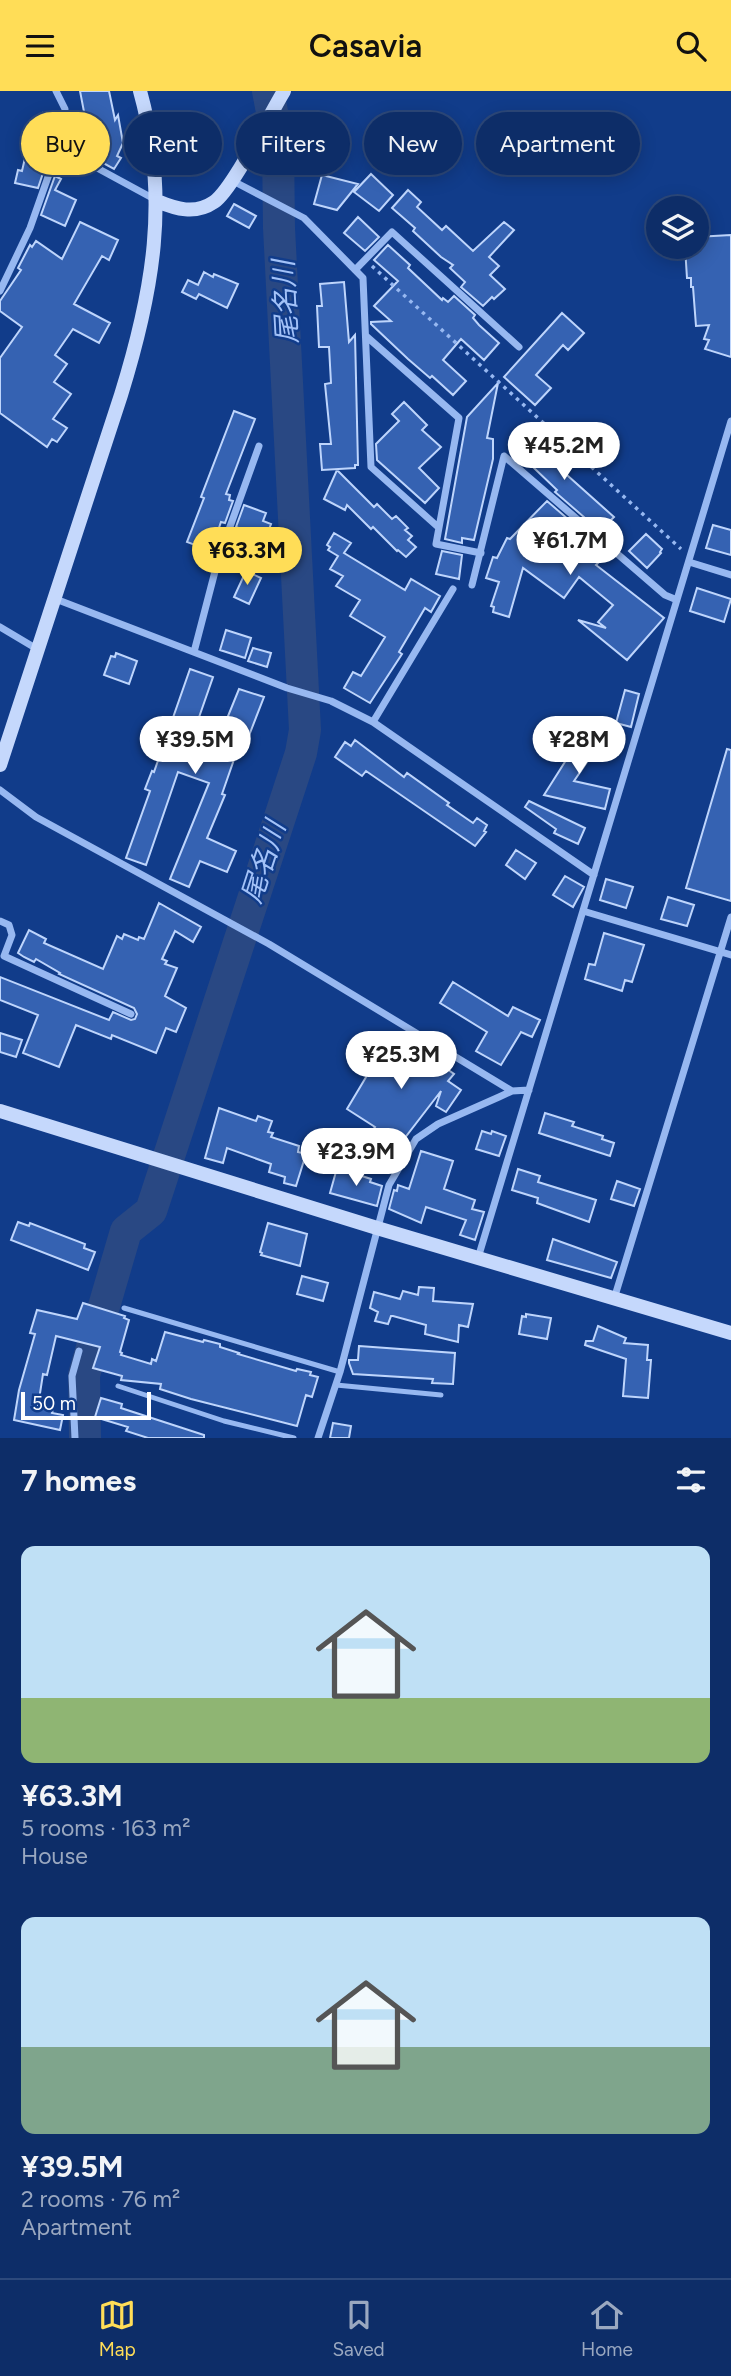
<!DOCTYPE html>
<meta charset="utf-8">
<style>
:root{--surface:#0d2d68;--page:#16356e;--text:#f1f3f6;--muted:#9aa8c0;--line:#2d497c;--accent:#ffdd57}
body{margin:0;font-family:Figtree,"Noto Sans JP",sans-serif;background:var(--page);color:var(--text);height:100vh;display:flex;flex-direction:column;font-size:26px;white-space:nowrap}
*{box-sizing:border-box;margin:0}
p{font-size:23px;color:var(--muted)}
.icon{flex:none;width:38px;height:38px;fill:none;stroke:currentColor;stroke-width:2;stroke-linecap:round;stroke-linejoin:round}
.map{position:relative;height:1347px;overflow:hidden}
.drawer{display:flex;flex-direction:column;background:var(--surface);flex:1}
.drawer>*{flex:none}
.banner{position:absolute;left:21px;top:21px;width:690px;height:63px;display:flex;gap:14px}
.controls{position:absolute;left:646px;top:105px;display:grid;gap:14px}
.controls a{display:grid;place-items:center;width:63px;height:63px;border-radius:50%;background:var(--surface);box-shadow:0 4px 18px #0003,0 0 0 2px var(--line);font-size:35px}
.scale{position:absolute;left:21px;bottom:18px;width:130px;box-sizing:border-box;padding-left:7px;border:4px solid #fff;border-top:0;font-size:19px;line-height:24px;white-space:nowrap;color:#fff;-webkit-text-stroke:5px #113c8a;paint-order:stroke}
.price{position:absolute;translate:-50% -60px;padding:0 16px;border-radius:24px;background:#fff;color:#222;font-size:23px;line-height:46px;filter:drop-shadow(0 2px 4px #0008)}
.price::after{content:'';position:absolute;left:50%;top:42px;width:21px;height:16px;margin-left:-10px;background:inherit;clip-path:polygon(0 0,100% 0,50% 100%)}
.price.on{background:var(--accent);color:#111}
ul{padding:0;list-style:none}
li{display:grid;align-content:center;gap:14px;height:371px;padding:0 21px}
li span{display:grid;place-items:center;height:217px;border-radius:14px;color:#555}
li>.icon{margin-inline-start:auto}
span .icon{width:126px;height:126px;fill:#fffc;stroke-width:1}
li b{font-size:30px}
h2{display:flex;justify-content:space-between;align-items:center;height:84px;padding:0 21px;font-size:30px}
.tag{padding:0 24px;border-radius:32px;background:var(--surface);box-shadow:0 4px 18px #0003,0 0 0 2px var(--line);font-size:24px;line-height:63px}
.tag.on{background:var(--accent);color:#111}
header{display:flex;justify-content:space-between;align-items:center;height:91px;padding:0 21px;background:var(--accent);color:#111;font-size:32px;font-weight:600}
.tabs{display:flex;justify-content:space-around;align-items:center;height:98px;border-top:2px solid var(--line);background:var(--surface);font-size:19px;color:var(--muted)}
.tabs a{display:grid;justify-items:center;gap:4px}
.tabs .on{color:var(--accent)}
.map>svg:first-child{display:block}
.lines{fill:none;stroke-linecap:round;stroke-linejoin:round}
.river{stroke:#294883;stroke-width:32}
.building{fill:#3562b2;stroke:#bed5fc;stroke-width:2}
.path{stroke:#97b8f1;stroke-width:3.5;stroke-dasharray:3.5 5;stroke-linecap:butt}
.lane{stroke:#97b8f1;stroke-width:5}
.street{stroke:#97b8f1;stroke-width:7}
.secondary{stroke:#c5d8fc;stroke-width:14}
.labels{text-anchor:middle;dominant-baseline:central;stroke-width:5;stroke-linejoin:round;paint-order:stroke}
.water-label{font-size:28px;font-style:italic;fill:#a3c2f8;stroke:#113c8a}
</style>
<header><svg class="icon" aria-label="menu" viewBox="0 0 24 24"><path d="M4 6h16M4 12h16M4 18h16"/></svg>Casavia<svg class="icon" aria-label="search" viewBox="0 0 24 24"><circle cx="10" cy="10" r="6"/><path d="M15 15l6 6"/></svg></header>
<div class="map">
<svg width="731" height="1347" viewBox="0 0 731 1347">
<rect width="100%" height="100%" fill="#113c8a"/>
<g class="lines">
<path class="river" d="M85,1347l-1,-63 42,-144 25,-20 150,-458 4,-23 -26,-502 -1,-85 -10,-52"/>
</g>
<path class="building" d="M80,0h29l6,29 3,-5 5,28 -6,13 4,2 -7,11 -20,-11 10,-18 -14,3z
M43,22l12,2 -10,52 -7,21 -23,-5 3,-13 4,1 3,-13 8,2z
M371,83l22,21 -14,16 -25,-19z
M322,84l36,9 -21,26 -23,-6z
M55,85l6,3 -6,11 21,10 -11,26 -24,-11z
M408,99l13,12 -4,5 25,23 4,-4 27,25 31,-29 10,8 -25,27 10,9 -9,9 15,14 -11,10 -2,-2 -9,9 -22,-19 4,-5 -15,-14 3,-3 -12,-8 -28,-26 2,-3 -23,-20z
M234,113l22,12 -7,12 -22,-12z
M358,126l21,20 -14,14 -21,-18z
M80,131l38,18 -9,20 -7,-4 -28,48 36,19 -11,20 -26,-14 -18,26 12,9 -13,18 17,12 -18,25 14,9 -10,14 -5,-3 -5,8 -47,-34v-55l22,-31 -22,-16v-10l21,-31 -3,-2 12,-23 2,2 4,-6 26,18z
M731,144v122l-26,-8 4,-9 -5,-1 5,-14 -13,1 -3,-39h-2v-9h-4l-2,-31h11v-10z
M388,154l22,20 -2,3 34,32 1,-2 5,4 6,-6 21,19 -2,3 6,7 20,18 -15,17 -23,-21 -18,21 23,21 -13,14 -21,-19 -2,2 -22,-19 -37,-35v-2l20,-1 -17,-15 24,-25 -24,-21z
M204,181l9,5 1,-3 24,10 -11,24 -28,-14 -3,5 -14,-7 6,-12 10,5z
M344,191l5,60 6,-7 3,130h-3v3l-33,2 -2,-26h11l-6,-60 6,-1 -2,-36h-10l-2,-41h5l-2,-22z
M562,222l22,20 -16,17 -5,-5 -27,30 15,13 -16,17 -31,-28z
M498,292l-11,55 6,1v20l-19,81 -12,-2v5l-17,-4 22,-122z
M404,311l23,23 -5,5 19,17 -22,21 20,20 -14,15 -48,-43 -1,-16 23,-23 -7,-7z
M234,320l21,8 -29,75 4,1 -1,5 4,1 -8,22 -4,-1 -10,29 -24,-9 17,-44 -3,-1z
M528,337l14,13 -3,3 14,13 -2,2 7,8 56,50 -14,14 -45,-39 2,-2 -23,-22 4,-4 -23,-22z
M337,379l37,37 3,-3 15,15 4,-3 12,12 -3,2 7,6 -4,4 8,7 -10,10 -8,-7 -1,1 -24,-24 -2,2 -24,-24 -2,5 -21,-11z
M547,410l45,39 -5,5 15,14 -6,6 68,53 -37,42 -49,-40 28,8 -8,-6 15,-17 -34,-28 -15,21 -41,-30 -14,49 -16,-5 1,-5 -3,-1 8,-24 -13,-4 7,-21 4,1 10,-20 3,1z
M244,414l22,8 -3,8 8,3 -9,24 3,2 -7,18 -19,-6 2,-4 -3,-1 10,-25 -12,-5z
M713,434l18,5v25l-25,-7z
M334,442l17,10 -7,10 61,37 6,-11 29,17 -9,16 -6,-4 -26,44 3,2 -32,49 -26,-15 9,-16 8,4 24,-39 -35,-21 10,-16 -24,-14 7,-10 -13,-7 8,-13 -10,-6 2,-3 -3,-2z
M646,443l16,15 -2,3 1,1 -14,15 -18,-17z
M442,460l20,4 -3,24 -23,-5z
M246,480l15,7 -12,26 -15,-7z
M697,497l34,11 -7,23 -34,-11z
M226,539l25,8 -6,20 -25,-8z
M253,557l18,5 -4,14 -19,-6z
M116,562l21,8 -8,23 -25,-9 7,-19 4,1z
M190,578l23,8 -16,46 25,8 17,-42 25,8 -16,41 -4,-1 -4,12 -2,-1 -16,46 3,1 -18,43 29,13 -9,21 -27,-11 -11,26 -19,-8 39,-96 -31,-11 -32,93 -20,-7 24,-67 -5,-2 7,-18 2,1z
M625,599l14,4 -8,33 -15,-4z
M587,636l14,11 -16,22 2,2 -13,19 36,8 -5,20 -61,-14z
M355,649l49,37 3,-4 42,30 -2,2 26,18 4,-5 10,7 -3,6 2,1 -11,14 -109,-75 -4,5 -27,-19 10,-15 6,4z
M727,658l4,1v151l-45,-13z
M529,710l56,27 -7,16 -24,-11 2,-4 -31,-22z
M516,759l20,13 -11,16 -19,-14z
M565,785l19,11 -11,20 -20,-12z
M606,788l27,8 -7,21 -26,-8z
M668,806l26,8 -7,21 -26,-7z
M159,812l42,24 -8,15 -18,-11 -13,28 5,2 -2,3 12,4 -12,28 21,12 -10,24 -10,-4 -10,25 -44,-18 -1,4 -35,-14 -17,42 -36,-14 15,-38 -38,-15v-23l109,43 4,-8 18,8 4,-1 2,-5 -3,-6 -75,-34 1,-1 -24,-14 -2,3 -10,-5 -6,-4 11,-23 17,9 -2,4 59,26 14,-33 5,3 2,-5 14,6 1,-3 5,2z
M604,842l40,12 -12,37 -7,-2 -3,11 -37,-12 4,-15 6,1z
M453,891l55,34 5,-9 27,13 -8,17 -11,-5 -20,33 -25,-14 11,-19 -47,-29z
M0,942l22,7 -6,17 -16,-5z
M388,943l40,27 2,-4 24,17 -6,7 13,9 -15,22 -10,-6 5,-15 -44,57 -24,-18 2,-3 -28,-18 34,-57 -3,-2z
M219,1017l37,13 2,-5 14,5 -4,11 5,1 -2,4 28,9 -1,6 8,2 -10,32 -12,-3 1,-6 -16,-5 2,-8 -44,-16 -4,15 -18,-5z
M545,1022l29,9 -2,4 31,10 -1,3 12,4 -4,13 -71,-23z
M482,1040l9,3 1,-3 14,5 -7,20 -23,-7z
M421,1060l32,10 -9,28 31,11 -3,9 12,3 -9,28 -15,-5 6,-15 -40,-13 -5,16 -32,-14 5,-19 3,1 1,-6 11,4z
M337,1077l34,11 -1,3 12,4 -5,20 -47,-13z
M518,1078l22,7 -2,6 58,18 -7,22 -52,-19 1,-5 -26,-8z
M617,1090l23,8 -6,17 -23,-7z
M18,1131l11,4 1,-3 55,21 -1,4 11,4 -7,18 -77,-30z
M268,1132l39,11 -7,32 -39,-11 1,-2 -2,-1z
M553,1148l64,23 -6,16 -64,-18z
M302,1185l26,7 -5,18 -26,-7z
M419,1196l15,1 -1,13 40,3 -5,23 -9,-2 -1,17 -33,-8 1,-9 -33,-9h-2l-3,8 -13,-3 3,-9 -8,-4 4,-16 26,7 3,-8 15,4z
M83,1212l42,13 -1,2 5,2 -9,32 2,1 -1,2 30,9 1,-5 4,2 9,-29 38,10 1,-2 16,4v3l19,6 -1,1 58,17 1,-2 14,3 -1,3 8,2 -6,20 -6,-2 -9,31 -106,-27 -31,-10 1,-5 -40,-4 1,-4 -29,-8 7,-21 -44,-11 -9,39 -4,-1 -5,32 15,3 -1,4 11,2 -3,15 -46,-10 5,-30 16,-56 -5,-1 7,-23 40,9z
M526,1223l25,4 -4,21 -28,-5 3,-18 4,1z
M598,1235l28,12 -2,5 24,2 -1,15h4l-3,38 -25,-2 3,-37 -41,-14 1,-4h7z
M359,1255l96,7 -2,31 -21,-1 1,-4 -80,-5 -4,-11v-3h9z
M101,1307l21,6 -1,4 83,27v3h-56l-22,-7 2,-4 -33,-10z
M333,1332l18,3 -2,12h-19z"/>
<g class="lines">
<path class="path" d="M372,175l309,283"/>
<path class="lane" d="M124,1217l216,64
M336,1294l105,10
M118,1295l106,35 70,17"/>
<path class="street" d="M64,59l92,50
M233,90l71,37 59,60 8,189 67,60
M355,179l37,-38 127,115
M0,200l30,-63 24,-68 10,-10 1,-41 -9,-18
M366,245l93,82 -23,126 45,9
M689,471l42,13
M472,494l32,-129 161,139 12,5
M53,507l234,90 44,13 42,21 221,153
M0,536l37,22
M194,561l24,-92 41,-114
M373,631l80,-133
M0,699l36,27 233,127 243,147
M583,820l148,44
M0,830l9,4 3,10 -8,21 127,58
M478,1167l253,-837
M614,1208l117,-382
M75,1347l-3,-62 7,-25
M318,1347l22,-66 49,-187 27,-46 22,-15 61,-27 13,-6 17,-1"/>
<path class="secondary" d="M157,110c19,8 38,14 57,1 18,-12 56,-88 70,-111
M0,674l121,-370c32,-103 49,-197 19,-304
M0,1020l377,117 354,105"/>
</g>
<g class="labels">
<g class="water-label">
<text transform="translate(285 211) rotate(-93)">尾名川</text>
<text transform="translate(263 771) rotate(-72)">尾名川</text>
</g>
</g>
</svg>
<div class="controls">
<a><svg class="icon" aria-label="layers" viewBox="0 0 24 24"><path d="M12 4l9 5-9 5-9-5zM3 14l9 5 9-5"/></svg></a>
</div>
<div class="scale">50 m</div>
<b class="price" style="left:564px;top:391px">¥45.2M</b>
<b class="price" style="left:570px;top:486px">¥61.7M</b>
<b class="price on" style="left:247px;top:496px">¥63.3M</b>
<b class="price" style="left:195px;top:685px">¥39.5M</b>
<b class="price" style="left:579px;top:685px">¥28M</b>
<b class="price" style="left:401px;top:1000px">¥25.3M</b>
<b class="price" style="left:356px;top:1097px">¥23.9M</b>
<div class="banner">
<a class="tag on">Buy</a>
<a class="tag">Rent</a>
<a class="tag">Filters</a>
<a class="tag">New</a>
<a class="tag">Apartment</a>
</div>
</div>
<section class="drawer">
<h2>7 homes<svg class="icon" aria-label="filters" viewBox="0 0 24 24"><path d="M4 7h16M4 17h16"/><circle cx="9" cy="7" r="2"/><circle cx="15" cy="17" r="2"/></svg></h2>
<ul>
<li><span style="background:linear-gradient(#bfe0f5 70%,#8fb573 0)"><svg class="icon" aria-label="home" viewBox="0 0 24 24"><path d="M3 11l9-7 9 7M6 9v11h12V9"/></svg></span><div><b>¥63.3M</b><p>5 rooms · 163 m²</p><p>House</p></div></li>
<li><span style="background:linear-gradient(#bfe0f5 60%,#7fa58c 0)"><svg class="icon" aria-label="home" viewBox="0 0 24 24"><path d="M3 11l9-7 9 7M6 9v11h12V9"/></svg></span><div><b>¥39.5M</b><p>2 rooms · 76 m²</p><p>Apartment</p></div></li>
</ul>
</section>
<nav class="tabs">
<a class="on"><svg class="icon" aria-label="map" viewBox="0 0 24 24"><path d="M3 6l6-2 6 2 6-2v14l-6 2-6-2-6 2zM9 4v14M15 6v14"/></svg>Map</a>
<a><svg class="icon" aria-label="saved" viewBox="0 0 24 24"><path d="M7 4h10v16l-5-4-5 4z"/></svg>Saved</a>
<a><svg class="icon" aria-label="home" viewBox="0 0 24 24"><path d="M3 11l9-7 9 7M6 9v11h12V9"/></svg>Home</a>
</nav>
